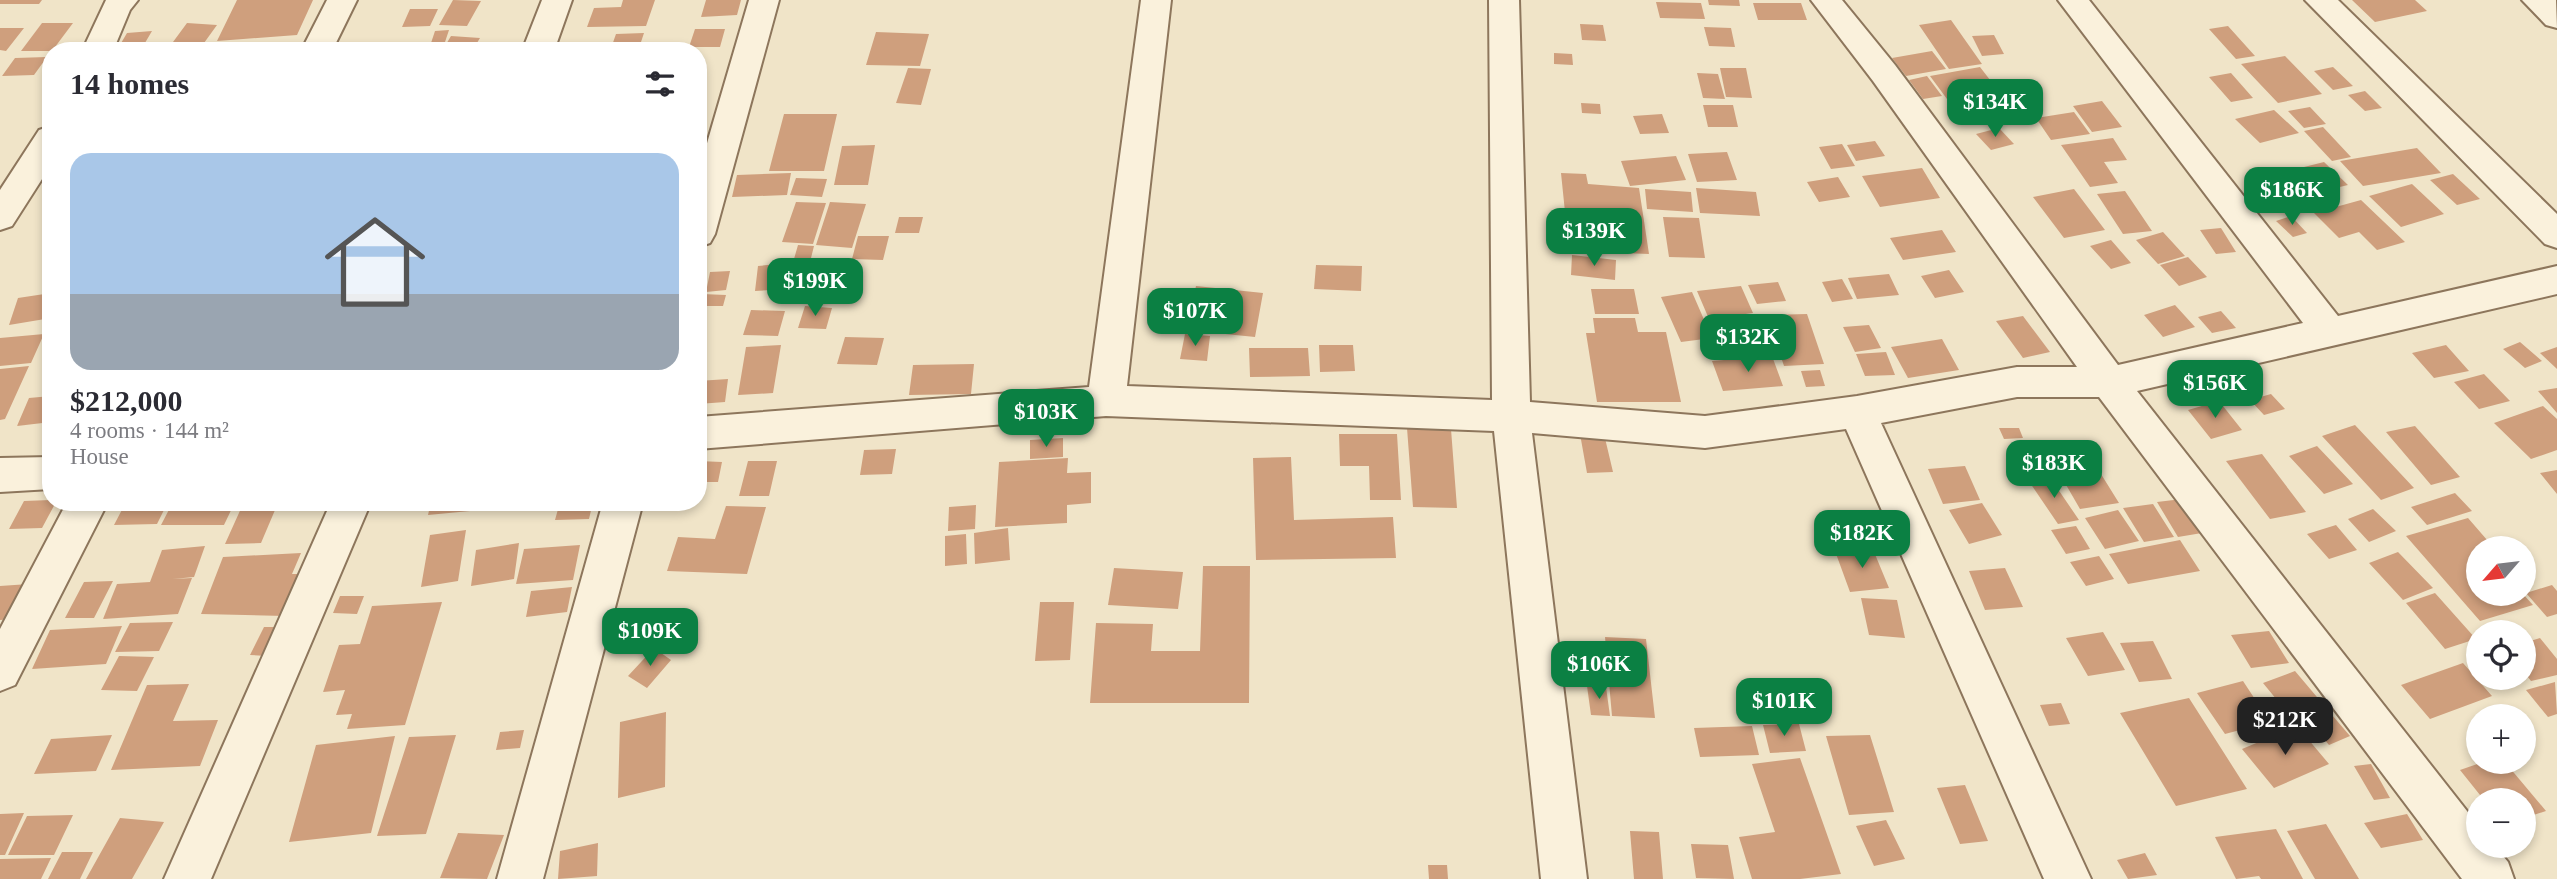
<!DOCTYPE html>
<meta charset="utf-8">
<style>
:root{--surface:#fff;--page:#f2f2f3;--text:#2b2b33;--muted:#7c7c81;--line:#e1e1e2;--accent:#0b8043}
body{margin:0;font-family:"Times New Roman",serif;background:var(--page);color:var(--text);height:100vh;display:flex;flex-direction:column;font-size:26px;white-space:nowrap}
*{box-sizing:border-box;margin:0}
p{font-size:23px;color:var(--muted)}
.icon{flex:none;width:38px;height:38px;fill:none;stroke:currentColor;stroke-width:2;stroke-linecap:round;stroke-linejoin:round}
.map{position:relative;flex:1;overflow:hidden}
.sheet{position:absolute;left:42px;top:42px;width:665px;height:469px;display:flex;flex-direction:column;background:var(--surface);border-radius:28px;box-shadow:0 4px 10px #0003}
.sheet>*{flex:none}
.needle{width:46px;rotate:242deg}
.tools{position:absolute;left:2466px;top:536px;display:grid;gap:14px}
.tools a{display:grid;place-items:center;width:70px;height:70px;border-radius:50%;background:var(--surface);box-shadow:0 4px 10px #0003;font-size:35px}
.price{position:absolute;translate:-50% -60px;padding:0 16px;border-radius:14px;background:var(--accent);color:#fff;font-size:23px;line-height:46px;filter:drop-shadow(0 2px 4px #0008)}
.price::after{content:'';position:absolute;left:50%;top:42px;width:21px;height:16px;margin-left:-10px;background:inherit;clip-path:polygon(0 0,100% 0,50% 100%)}
.price.current{background:#222;color:#fff}
ul{padding:0;list-style:none}
li{display:grid;align-content:center;gap:14px;height:371px;padding:0 28px}
li+li{border-top:2px solid var(--line)}
li span{display:grid;place-items:center;height:217px;border-radius:21px;color:#555}
li>.icon{margin-inline-start:auto}
span .icon{width:126px;height:126px;fill:#fffc;stroke-width:1}
li b{font-size:30px}
h2{display:flex;justify-content:space-between;align-items:center;height:84px;padding:0 28px;font-size:30px}
.map>svg:first-child{display:block}
.building{fill:#cf9f7d}
.lines{fill:none;stroke-linecap:round;stroke-linejoin:round}
.minor-casing{stroke:#8d765c;stroke-width:4}
.minor{fill:#faf1dc;fill-rule:evenodd}
</style>
<div class="map">
<svg width="2557" height="879" viewBox="0 0 2557 879">
<rect width="100%" height="100%" fill="#f0e4c8"/>
<path class="building" d="M0,0h42l-3,4h-39z
M237,0h76l-16,35 -80,6z
M453,0l28,1 -14,25 -28,-1z
M623,0h32l-9,26 -59,1 7,-19 27,-1z
M706,0h35l-4,15 -36,2z
M1708,0h31l1,6 -31,-1z
M2352,0h63l12,11 -52,11z
M1656,2l45,1 4,16 -45,-1z
M1753,3h48l6,17h-49z
M410,9h28l-8,17 -28,1z
M1951,20l31,44 -33,5 -30,-44z
M42,23h31l-21,28h-31z
M187,23l30,2 -13,18 -31,-1z
M1580,24l23,1 3,16 -24,-1z
M2228,26l27,30 -19,3 -27,-30z
M1704,27l27,1 4,19 -26,-1z
M0,28h24l-18,23 -6,-1z
M695,29h30l-5,18h-31z
M449,30l-4,12 -14,1 4,-12z
M152,31l-10,17 -25,2 10,-17z
M876,32l53,2 -9,32 -54,-1z
M644,33l-6,18h-28l6,-17z
M1994,35l10,19 -22,2 -10,-20z
M451,36l29,2 -8,13h-30z
M643,45h27l-2,6h-27z
M1932,51l14,18 -40,7 -14,-18z
M1554,53l18,1 1,11 -19,-1z
M2285,56l37,38 -44,9 -37,-39z
M47,57l-13,18 -32,1 13,-18z
M1980,67l17,22 -50,10 -17,-23z
M2333,67l20,19 -20,4 -19,-19z
M908,68l23,1 -10,36 -25,-2z
M1720,68h26l6,30 -26,-1z
M1697,73l21,1 7,25 -22,-1z
M2231,73l22,25 -22,4 -22,-25z
M1927,76l15,20 -19,3 -14,-19z
M2000,90l11,13 -13,3 -10,-12z
M2365,91l17,17 -17,3 -17,-16z
M2102,101l20,26 -30,5 -19,-26z
M1581,103l19,1 1,10 -19,-1z
M1703,105h30l5,22h-30z
M2310,107l16,17 -22,4 -16,-17z
M2274,110l25,23 -39,10 -25,-24z
M2074,112l16,22 -39,6 -15,-22z
M784,114h53l-13,57h-55z
M1662,114l7,19 -29,1 -7,-18z
M2323,127l28,30 -19,4 -28,-30z
M1999,128l15,16 -23,6 -15,-16z
M2113,138l14,22 -23,2 14,21 -28,4 -29,-42z
M1875,141l10,15 -29,5 -9,-16z
M1842,144l13,22 -24,3 -12,-22z
M875,145l-7,40h-34l8,-39z
M2417,148l24,25 -78,13 -23,-25z
M1727,152l10,28 -40,2 -9,-28z
M1676,156l10,24 -56,6 -9,-25z
M2324,162l24,23 -25,6 -23,-23z
M1922,168l18,30 -60,9 -18,-31z
M791,173l-4,22 -55,2 5,-22z
M1561,173l25,1 2,10 51,4 10,66 -80,-3z
M2453,174l27,25 -23,6 -27,-25z
M1838,177l12,20 -31,5 -12,-20z
M796,178l31,1 -5,18 -32,-2z
M2412,184l32,30 -43,13 -32,-31z
M1696,188l60,4 4,24 -60,-3z
M1645,189l46,3 2,20 -46,-3z
M2074,189l31,41 -41,8 -31,-41z
M2125,191l27,40 -29,3 -26,-40z
M2361,200l44,42 -28,8 -18,-18 -20,6 -25,-25z
M796,202l30,1 -13,41 -31,-2z
M830,202l36,2 -14,44 -36,-3z
M2291,216l16,17 -14,4 -17,-16z
M899,217h24l-4,16h-24z
M1663,217l36,1 6,40 -36,-1z
M2221,228l15,24 -20,2 -16,-24z
M1942,230l14,22 -53,8 -13,-22z
M2163,232l22,24 -27,8 -22,-24z
M858,236h31l-6,24 -31,-1z
M2111,240l20,23 -20,6 -21,-23z
M798,245l16,1 -5,20h-17z
M1572,255l44,5 -1,20 -44,-5z
M2188,257l19,20 -28,9 -19,-21z
M788,263l-2,26 -31,2 3,-25z
M1316,265l46,1 -1,25 -47,-2z
M1949,270l15,22 -29,6 -14,-22z
M730,271l-4,19 -20,2 4,-20z
M1889,274l10,21 -42,4 -9,-21z
M789,276h16l-1,12 -17,1z
M1842,279l11,20 -21,3 -10,-20z
M1778,282l8,19 -29,3 -9,-19z
M1196,286l67,7 -8,44 -69,-7z
M1741,286l12,27 -44,6 -12,-28z
M1591,289h43l5,25h-44z
M1692,292l20,46 -31,4 -20,-45z
M51,293v25l-42,7 9,-27z
M702,294l24,1 -3,11h-24z
M2175,305l20,22 -32,10 -19,-22z
M805,306l27,2 -6,21 -28,-1z
M751,310l34,1 -7,25 -35,-1z
M2221,311l15,17 -24,5 -14,-16z
M1807,314l17,50 -40,2 -17,-51z
M2023,316l27,36 -27,6 -27,-37z
M1593,318h42l3,14h28l15,70h-84l-11,-69h9z
M1869,325l12,23 -26,4 -12,-25z
M44,334l-13,29 -31,3v-28z
M1185,334l25,2 -3,25 -27,-2z
M845,337l39,1 -7,27 -40,-1z
M1942,339l17,31 -51,8 -17,-31z
M2520,342l22,19 -17,7 -22,-19z
M781,345l-8,48 -35,2 8,-48z
M1319,345h34l2,26 -35,1z
M2446,345l23,26 -35,7 -22,-25z
M2557,347v22l-17,-16z
M1249,348h59l2,28 -60,1z
M1886,352l9,23 -30,1 -9,-22z
M1772,356l11,30 -60,5 -11,-30z
M974,364l-3,30 -62,1 4,-30z
M29,366l-24,53 -5,1v-51z
M1820,370l5,16 -19,1 -5,-16z
M2484,374l26,27 -31,8 -25,-27z
M728,379l-3,23 -27,2v-23z
M2557,388v25l-19,-22z
M2271,394l14,15 -21,6 -14,-15z
M51,396v26l-34,4 12,-28z
M2219,401l23,29 -31,9 -23,-29z
M2543,406l14,13v31l-26,9 -37,-36z
M2355,425l59,63 -33,12 -59,-64z
M2415,426l45,51 -29,8 -45,-53z
M1407,428l44,1 6,79 -44,-1z
M1999,428h20l4,10 -19,1z
M1339,434h58l4,66h-31l-1,-34h-29z
M1580,434h24l9,38 -26,1z
M1063,438v19l-33,2v-19z
M2317,446l36,38 -29,10 -35,-38z
M896,449l-4,25 -32,1 4,-25z
M2262,454l44,58 -36,7 -44,-58z
M1291,457l3,63 99,-3 3,41 -140,2 -3,-102z
M1068,458l-1,15 24,-1v31l-24,2v18l-72,4 4,-65z
M2091,458l28,45 -39,6 -26,-45z
M698,461l24,1 -4,20h-20z
M748,461h29l-8,35h-30z
M1965,466l15,34 -37,4 -15,-35z
M2557,470v24l-17,-21z
M2049,476l30,44 -21,4 -30,-44z
M2455,493l17,18 -45,14 -16,-18z
M2182,499l20,34 -24,4 -21,-35z
M51,500l5,2 -14,26 -33,1 15,-28z
M126,502h42l-11,22 -43,1z
M173,502h62l-11,23h-63z
M431,502h41l-2,9 -42,4z
M560,502h33l-4,17 -34,1z
M278,503l-17,40 -36,1 18,-40z
M1982,503l20,32 -33,9 -20,-34z
M2153,504l21,33 -30,5 -21,-34z
M976,505l-1,24 -27,2 1,-24z
M726,506l40,1 -19,67 -80,-3 11,-34 37,2z
M2373,509l23,22 -27,11 -21,-23z
M2118,510l21,31 -34,8 -20,-31z
M2468,518l26,30h-16v45h44l11,12 -53,16 -74,-85z
M2336,525l21,25 -28,9 -22,-25z
M2076,526l14,23 -24,5 -15,-24z
M1008,528l2,32 -35,4 -1,-31z
M466,530l-8,51 -37,6 9,-52z
M966,534l1,30 -22,2v-30z
M2180,540l20,31 -72,13 -19,-30z
M519,543l-5,36 -43,7 5,-36z
M580,545l-7,35 -57,4 8,-35z
M205,546l-11,31 -21,2 19,-1 -14,36 -75,5 14,-35 33,-2 12,-32z
M1872,547l17,41 -39,4 -15,-41z
M2398,552l35,36 -30,12 -34,-37z
M301,553l-9,21h8l-15,42 -84,-2 22,-57z
M2099,556l15,23 -28,7 -16,-24z
M1203,566h47l-1,137h-159l6,-80 57,1 -2,27h49z
M1114,568l69,4 -5,37 -70,-4z
M2005,568l18,39 -38,3 -16,-39z
M113,581l-19,37h-29l19,-36z
M29,584l-16,35 -13,1v-34z
M2552,585l5,6v23l-10,3 -21,-24z
M572,587l-5,25 -41,5 5,-26z
M2435,593l41,46 -31,10 -39,-46z
M340,596h24l-7,18 -24,-1z
M1861,598l36,2 8,38 -36,-3z
M442,602l-37,123 -58,4 5,-15 -16,1 9,-25 -22,2 16,-47 21,-1 12,-38z
M1040,602h34l-4,58 -35,1z
M173,622l-14,29 -44,1 15,-29z
M122,626l-16,38 -74,5 18,-39z
M264,627h16l-13,29 -17,-1z
M2269,631l20,32 -38,5 -20,-33z
M2103,632l22,38 -37,6 -22,-38z
M1605,637l41,2 9,79 -43,-2z
M2540,638l17,21v16l-26,6 -7,-9v-29z
M2153,641l19,38 -33,3 -19,-39z
M654,648l17,12 -24,28 -19,-12z
M119,656l35,1 -17,34 -36,-1z
M2463,663l29,33 -62,23 -29,-34z
M2295,671l27,32 -32,13 -27,-33z
M2243,681l27,41 -45,12 -28,-41z
M2555,682l2,32 -9,3 -22,-27z
M189,684l-16,37 45,-1 -18,46 -89,4 36,-85z
M1587,686l19,1 4,29 -19,-1z
M2189,698l58,91 -71,17 -56,-93z
M2061,703l9,21 -21,2 -9,-21z
M2326,708l24,28 -21,9 -24,-28z
M666,712l-1,75 -47,11 2,-76z
M1799,724l7,27 -36,2 -7,-28z
M1752,726l7,29 -59,2 -6,-29z
M2297,726l32,38 -55,24 -32,-39z
M524,730l-4,18 -24,2 4,-18z
M112,735l-16,36 -62,3 17,-35z
M456,735l-30,99 -49,2 32,-99z
M1870,735l24,77 -45,3 -23,-79z
M395,736l-24,97 -82,9 27,-97z
M1800,758l41,116 -41,5h-48l-13,-42 36,-5 -23,-68z
M2486,761h18l42,50 -22,7v-18h-40l-24,-30z
M2371,764l19,34 -16,2 -20,-34z
M1965,785l23,56 -28,3 -23,-56z
M24,813l-19,42h-5v-41z
M2407,814l16,26 -42,8 -17,-25z
M73,815l-19,40h-46l19,-39z
M120,818l44,4 -32,57h-46z
M1886,820l19,39 -31,7 -18,-40z
M2326,824l33,55h-44l-28,-48z
M2276,829l27,50h-42l-2,-3 -23,3 -21,-42z
M1630,831l29,1 4,47h-29z
M458,833l46,2 -17,44 -47,-1z
M598,843l-1,33 -39,3 2,-28z
M1691,844l37,1 6,34 -38,-1z
M62,852h31l-13,27h-32z
M2145,853l12,22 -29,4 -11,-19z
M51,858l-10,21h-41v-20z
M1428,865h19l1,14h-19z"/>
<g class="lines">
<g class="minor-casing">
<path id="minor" d="M106,0h32l-8,10 -17,41h-31z
M327,0h30l-25,51h-31z
M542,0h30l-18,51h-32z
M749,0h30l-64,234 -5,9 -12,4v-73z
M1141,0h30l-44,386 365,14 -3,-400h30l11,402 175,14 152,-20 160,-29h60l-204,-286 -62,-81h31l53,65 223,300 185,-42 -245,-323h31l249,316 219,-50v28l-420,97 341,434v20h16l14,17 6,17h-52l-363,-482h-82l-136,26 210,456h-47l-198,-450 -141,19 -173,-15 55,446h-46l-47,-448 -388,-15 -408,33v-32l391,-30z
M2305,0h33l219,214v34l-12,-4z
M2522,0h34l1,28 -11,-3z
M51,126v39l-39,61 -12,4v-40l39,-60z
M51,457v32l-51,3v-34z
M67,502h41l-93,183 -15,6v-62z
M331,502h40l-160,377h-47z
M603,502h40l-100,377h-46z"/>
</g>
<use href="#minor" class="minor"/>
</g>
</svg>
<div class="tools">
<a><svg class="needle" viewBox="-14 -14 28 28"><path d="M0-13l5 13h-10z" fill="#e53935"/><path d="M0 13l5-13h-10z" fill="#7c7c81"/></svg></a>
<a><svg class="icon" aria-label="locate" viewBox="0 0 24 24"><circle cx="12" cy="12" r="6"/><path d="M12 2v4M12 18v4M2 12h4M18 12h4"/></svg></a>
<a>+</a>
<a>−</a>
</div>
<b class="price" style="left:1995px;top:139px">$134K</b>
<b class="price" style="left:2292px;top:227px">$186K</b>
<b class="price" style="left:1594px;top:268px">$139K</b>
<b class="price" style="left:815px;top:318px">$199K</b>
<b class="price" style="left:1195px;top:348px">$107K</b>
<b class="price" style="left:1748px;top:374px">$132K</b>
<b class="price" style="left:2215px;top:420px">$156K</b>
<b class="price" style="left:1046px;top:449px">$103K</b>
<b class="price" style="left:2054px;top:500px">$183K</b>
<b class="price" style="left:1862px;top:570px">$182K</b>
<b class="price" style="left:650px;top:668px">$109K</b>
<b class="price" style="left:1599px;top:701px">$106K</b>
<b class="price" style="left:1784px;top:738px">$101K</b>
<b class="price current" style="left:2285px;top:757px">$212K</b>
<section class="sheet">
<h2>14 homes<svg class="icon" aria-label="filters" viewBox="0 0 24 24"><path d="M4 7h16M4 17h16"/><circle cx="9" cy="7" r="2"/><circle cx="15" cy="17" r="2"/></svg></h2>
<ul>
<li><span style="background:linear-gradient(#a9c7e8 65%,#9aa5b1 0)"><svg class="icon" aria-label="home" viewBox="0 0 24 24"><path d="M3 11l9-7 9 7M6 9v11h12V9"/></svg></span><div><b>$212,000</b><p>4 rooms · 144 m²</p><p>House</p></div></li>
</ul>
</section>
</div>
